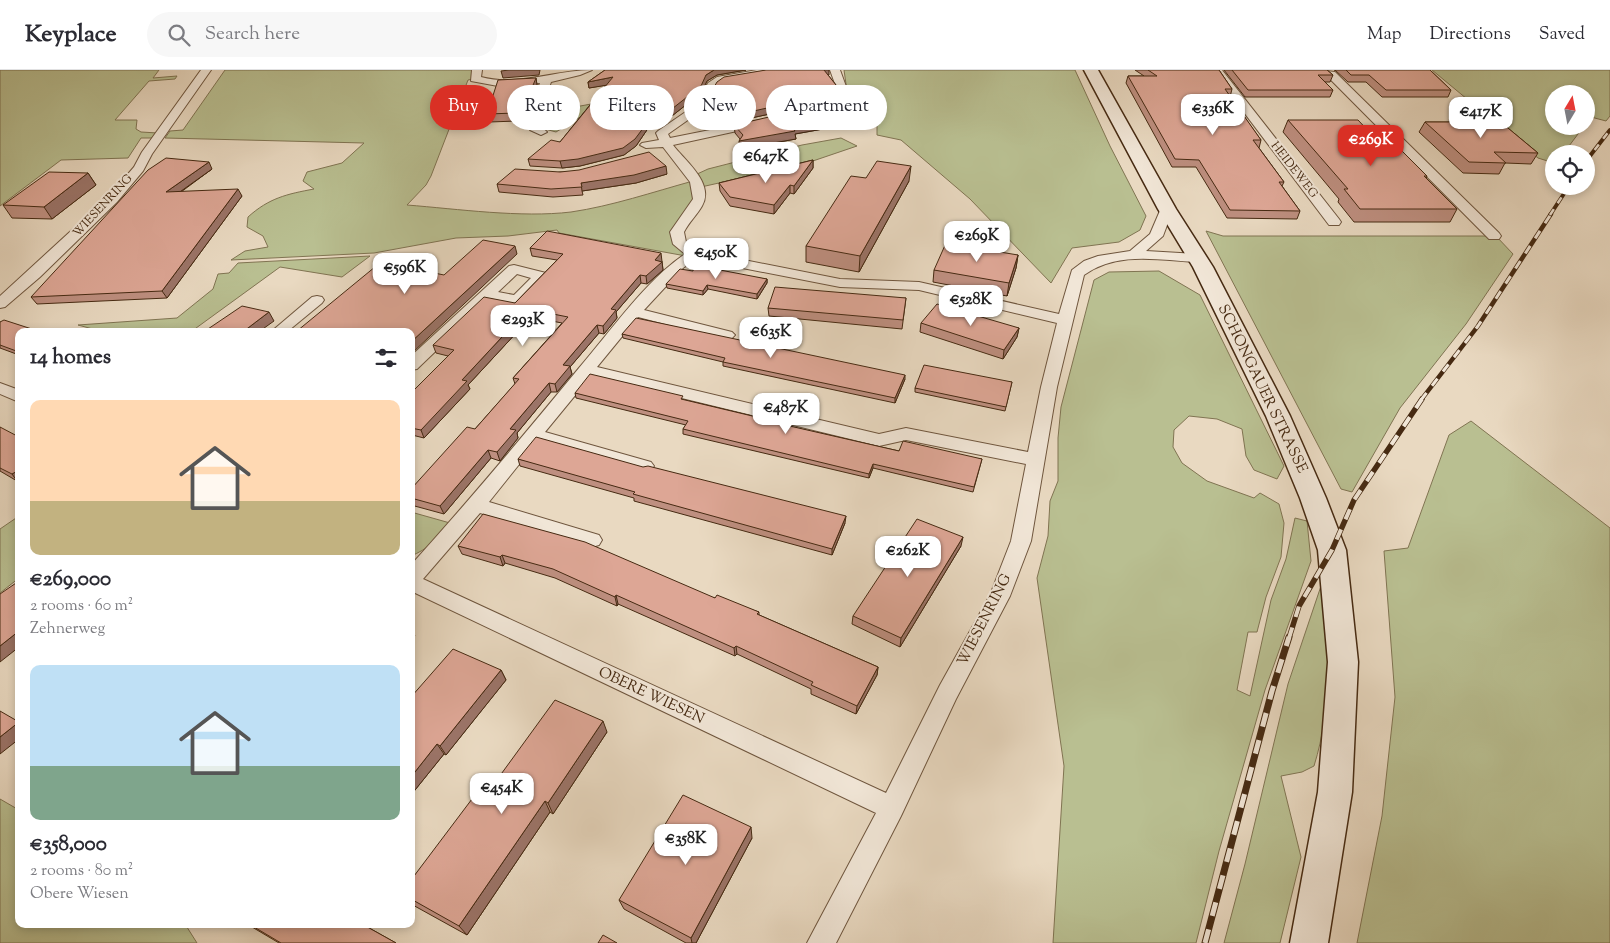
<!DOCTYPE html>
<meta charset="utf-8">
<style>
:root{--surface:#fff;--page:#f7f7f7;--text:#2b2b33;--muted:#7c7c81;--line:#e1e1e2;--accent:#d93025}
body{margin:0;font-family:"Sorts Mill Goudy",serif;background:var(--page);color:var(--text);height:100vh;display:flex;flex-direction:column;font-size:19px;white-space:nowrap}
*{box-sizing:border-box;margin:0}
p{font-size:16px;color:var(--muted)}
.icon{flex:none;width:28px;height:28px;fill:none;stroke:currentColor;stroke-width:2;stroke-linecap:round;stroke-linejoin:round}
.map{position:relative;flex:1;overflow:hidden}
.side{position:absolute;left:15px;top:258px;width:400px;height:600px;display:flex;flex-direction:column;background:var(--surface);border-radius:10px;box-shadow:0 2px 8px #0003}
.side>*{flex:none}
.top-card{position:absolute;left:430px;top:15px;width:475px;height:45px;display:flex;gap:10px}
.needle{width:32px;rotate:10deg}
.fabs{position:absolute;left:1545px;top:15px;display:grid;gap:10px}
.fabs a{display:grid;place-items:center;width:50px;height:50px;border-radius:50%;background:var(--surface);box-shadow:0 2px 8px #0003;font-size:25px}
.price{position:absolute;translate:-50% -42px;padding:0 11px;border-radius:10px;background:#fff;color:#222;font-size:16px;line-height:32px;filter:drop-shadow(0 1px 2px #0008)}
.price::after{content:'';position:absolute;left:50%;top:30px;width:15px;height:11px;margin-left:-8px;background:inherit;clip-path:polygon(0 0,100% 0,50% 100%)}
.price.active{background:var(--accent);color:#fff}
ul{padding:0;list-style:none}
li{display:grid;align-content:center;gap:10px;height:265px;padding:0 15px}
li span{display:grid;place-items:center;height:155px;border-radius:10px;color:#555}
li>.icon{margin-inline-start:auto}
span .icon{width:90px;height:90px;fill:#fffc;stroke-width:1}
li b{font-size:21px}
h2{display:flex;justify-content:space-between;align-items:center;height:60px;padding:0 15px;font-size:21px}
.chip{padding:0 18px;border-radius:22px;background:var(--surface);box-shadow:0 2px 8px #0003;font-size:18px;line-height:45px}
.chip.active{background:var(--accent);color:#fff}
header{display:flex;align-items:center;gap:30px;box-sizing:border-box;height:70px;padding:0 25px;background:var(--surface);border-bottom:1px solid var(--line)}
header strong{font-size:24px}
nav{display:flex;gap:28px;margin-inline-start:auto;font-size:18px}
.search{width:350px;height:45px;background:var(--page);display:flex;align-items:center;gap:12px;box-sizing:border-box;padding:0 18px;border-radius:28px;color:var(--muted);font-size:19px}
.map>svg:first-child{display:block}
.green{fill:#b9bf91;stroke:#807452}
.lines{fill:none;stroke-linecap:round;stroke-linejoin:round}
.minor-casing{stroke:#6f563e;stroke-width:2}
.secondary-casing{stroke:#462a12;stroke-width:3}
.minor{fill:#f1e6d7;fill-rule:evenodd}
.secondary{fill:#f1e6d7;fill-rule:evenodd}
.rail-far3-casing{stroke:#462a12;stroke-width:4}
.rail-far2-casing{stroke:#462a12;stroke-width:4.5}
.rail-far1-casing{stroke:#462a12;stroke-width:5.5}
.rail-casing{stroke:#462a12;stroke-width:7}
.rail-far3{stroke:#f1e6d7;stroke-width:2.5;stroke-dasharray:7;stroke-linecap:butt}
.rail-far2{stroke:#f1e6d7;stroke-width:3;stroke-dasharray:9;stroke-linecap:butt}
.rail-far1{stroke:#f1e6d7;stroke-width:4;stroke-dasharray:11;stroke-linecap:butt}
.rail{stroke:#f1e6d7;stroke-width:5;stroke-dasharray:14;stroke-linecap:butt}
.wall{fill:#be8f80;stroke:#462a12}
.shaded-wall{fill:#9b7468;stroke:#462a12}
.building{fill:#dda695;stroke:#462a12}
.labels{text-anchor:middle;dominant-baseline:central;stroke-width:4;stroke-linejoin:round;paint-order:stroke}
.far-street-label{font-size:12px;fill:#462a12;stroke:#f1e6d7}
.street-label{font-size:15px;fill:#462a12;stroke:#f1e6d7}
</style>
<header>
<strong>Keyplace</strong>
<div class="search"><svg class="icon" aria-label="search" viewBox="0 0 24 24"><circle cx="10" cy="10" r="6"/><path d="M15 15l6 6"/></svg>Search here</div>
<nav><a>Map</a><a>Directions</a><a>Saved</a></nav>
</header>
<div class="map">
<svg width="1610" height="873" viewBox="0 0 1610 873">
<rect width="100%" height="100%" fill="#e9d9c1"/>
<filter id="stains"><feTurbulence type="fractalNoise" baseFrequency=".004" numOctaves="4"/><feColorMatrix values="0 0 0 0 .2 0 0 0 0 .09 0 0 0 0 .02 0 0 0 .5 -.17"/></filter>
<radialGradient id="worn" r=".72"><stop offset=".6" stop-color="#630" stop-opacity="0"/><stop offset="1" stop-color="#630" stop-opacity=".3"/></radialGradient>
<path class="green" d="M0,0h159l-6,8 24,-2 -2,3 -26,2 -34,39h22l-1,9 5,3 17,1 -4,5h-13l-13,20 -67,2 -61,46z
M225,0h251l-3,9 -5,1 -37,96 -5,9 -19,20c51,4 114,13 164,7 41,-6 82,-20 122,-31l4,19 -20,27 10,26 -1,3 -127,-23 -2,-3 -49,6 -52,2 -82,15 -143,7 14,-9 23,-4 -5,-11 -16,-9 1,-10c21,-19 39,-23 66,-28l-11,-8 4,-9 35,-9 22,-20 -199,-5 5,-7 13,-1z
M844,0h231l35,76 36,70 -6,14 -21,12 -47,6 -21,35 -81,-84 -69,-59 -24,-5v-10l-29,-27z
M1432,0h178v46l-4,5 -15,-4 -5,6v-29h-32v32h30l-21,28h-9v9l-16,-5z
M591,34l-9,12 -26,16 -11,-3 -10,-7 3,-8z
M841,68l16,8 -53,18 -103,23 -6,-12 13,-6 94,-24z
M1206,161l17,5h273l17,18 -47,70 -66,84 -48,84 -11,-3z
M370,186l-28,21 -62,-10 -88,64h-92l-22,-6 99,-7 36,-29 5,-15 11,-1 9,-10z
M1159,201l41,24 84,171 -7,13 -23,-9 -8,-14 -4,-27 -25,-10 -28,-3 -15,14 -1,17 9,16 25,18 47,17 6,-5 19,11 5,19 -3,34 -15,40 -9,35h-9l-11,58 13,6 21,-96 15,-41 9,-41 12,3 4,40 -46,129 -46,161 -23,92h-143l11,-177 -27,-188 11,-42 2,-35 8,-20v-43l3,-31 33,-127 15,-8z
M1471,351l139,107v415h-253l25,-127 13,-119 -11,-146 24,-3 41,-113z
M411,442l39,11c-8,14 -24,27 -39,33z
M19,446v62l-19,15v-64z
M1323,510c6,63 10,125 -9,186l-12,6 -21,4 20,81 -21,86h-56l21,-79 43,-180z
M0,729l19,11v114h166l12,19h-197z"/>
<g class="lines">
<g class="minor-casing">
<path id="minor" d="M201,0h10l-59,84 -9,17 -26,31 -77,75 -35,30 -5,1v-12l109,-100 25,-29 8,-15z
M472,0h10l-1,7c37,10 74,-7 111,-7l-12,5 -29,7 -14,41 10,9 -6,3 -11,-5 -5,-7 15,-40 -42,3 -27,-5z
M757,0h24l-5,3 -52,9 -8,5 -5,11 -16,17 -27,19 2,4 90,-18 6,3 -6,3 -87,19c12,16 42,38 29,61 -5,9 -13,16 -18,26l2,10 13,9 141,28 79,3 140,32 13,-44 12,-9 14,-5 32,-5 20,-17 12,-28h10l1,3 -10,27 -17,15 51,3 7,4 -7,4c-39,-2 -80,-11 -113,13l-27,112 -26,154 -21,55 -54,103 -55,117 -65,127h-29l69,-130 -465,-222v-26c58,-64 113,-130 168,-197 31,-36 67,-88 106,-114l-12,-10 -3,-12 23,-33 -3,-17 -27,-35 -17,1 -6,-3 2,-2 17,-3 -3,-7 2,-2 29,-20 15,-16 6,-12 9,-6zM696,189l144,28 79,3 138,33 -16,64 -13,65 -122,-24 -27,6 -282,-67 41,-50 89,23 5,-2 3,-3 -3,-3 -88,-22 39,-42zM591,306l288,70 27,-6 120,24 -15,77 -21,54 -50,90 -54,108 -463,-214 57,-66 112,34 7,-2 3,-5 -3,-5 -110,-33 48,-60 108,30 6,-2 3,-4 -3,-4 -106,-30z
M830,0h10l8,22c-7,10 -21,21 -34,18v-4l18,-8 6,-6z
M1212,0h10l117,149 2,3 -2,3h-10z
M1318,0l17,2 164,161 2,3 -2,3h-10l-162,-163z
M514,195l32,8 2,3 -26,27 -5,1 -27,-5 -73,70 -6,1v-14l98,-90zM517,204l14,4 -17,17 -16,-3z
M317,226l5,1 2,3 -2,3 -34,28h-16l40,-34z
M0,313l19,7v12l-19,-8z"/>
</g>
<g class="secondary-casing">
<path id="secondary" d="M1084,0h14l78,139 37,58 77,149 36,82 20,52 12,112 -6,130 -24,151h-38l28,-151 10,-130 -10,-112 -18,-52 -34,-82 -73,-149 -35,-58z"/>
</g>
<use href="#minor" class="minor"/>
<use href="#secondary" class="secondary"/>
<g class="rail-far3-casing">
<path id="rail-far3" d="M1586,91l24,-31
M1550,145l19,-29"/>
</g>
<g class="rail-far2-casing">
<path id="rail-far2" d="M1421,330l57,-74 73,-112"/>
</g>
<g class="rail-far1-casing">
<path id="rail-far1" d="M1289,568l10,-32 33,-56 22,-50 68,-101"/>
</g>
<g class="rail-casing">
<path id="rail" d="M1205,873l67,-252 17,-54"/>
</g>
<use href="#rail-far3" class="rail-far3"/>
<use href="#rail-far2" class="rail-far2"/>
<use href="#rail-far1" class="rail-far1"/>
<use href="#rail" class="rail"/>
</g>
<path class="wall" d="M605,0h141l-29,5 -10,6 -6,12 -38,30 -10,-2 -17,25 -12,9 -44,11 -18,2 -32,-2 -2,-7 32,-17 46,-57 -17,3 -1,-6z
M766,0l63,5h-1l8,10v7l-20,12 -88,19 -17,-22 -1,-7z
M1135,0h84l13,19 -2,8 31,43 -2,8 25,34 -2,4 18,25 -3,8 -70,-1 -31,-51h-24l-46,-84 2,-7h16z
M1224,0h103l6,5 -3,7h-5l8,8 -3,7h-85z
M1334,0h96l21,20 -3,7h-66l-16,-15h-18l-13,-12z
M536,8l1,7 -5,13 -8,1 -6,22 -29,1 -2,-8z
M1485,39l53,44 -7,11 -26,-1 -6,11 -36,-1 -44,-41 6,-10h54v-3z
M860,47l-9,1v6l-56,10 1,5 -57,10 1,-10 -5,-6 -1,-8z
M1288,50l139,56 -1,3 31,30 -7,13h-96l-16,-20 1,-3 -56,-67z
M813,90v8l-19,26 -4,-1 -16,21 -44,-8 -10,-15 -1,-8z
M212,99l-31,23 61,4 -75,102 -130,6 -6,-7z
M560,102l107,2 -31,9 -54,8 1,4 -30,2 -54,-5 -2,-8z
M88,103l8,12 -44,34 -40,-1 -9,-13z
M866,108l43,3 -50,91 -53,-10v-16z
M530,178l132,13v1l1,8 -16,14 -6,-1 -25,29 1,6 -13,16 -5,-1 -29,34 2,7 -15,18h-6l-34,41 1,5 -18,23 -9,-3 -47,56 -33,-9v-16l64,-60 40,-45 -2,-6 49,-55 -31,-6 -63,68 2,4 -46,49 -12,-3 -1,1v-43l37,-37 -12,-3 -3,-8 82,-42 42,-43 -25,-4z
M1018,185l-2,13 -9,28 -74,-14 1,-12z
M693,201l74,8v4l-10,16 -49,-10 -5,6 -36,-7 -1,-4z
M906,228l-4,31 -133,-13 -1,-8z
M0,252l19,9v24l-19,-7z
M921,253l98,5 -2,9 -14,22 -83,-27z
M622,264l283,45 -10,24 -172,-37v-4l-100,-24z
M1012,312l-7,29 -90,-19v-4z
M575,323l109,7 85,20v2l130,29 83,8 -9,33 -100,-24 -4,10 -186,-44v-5l3,-4 -110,-27z
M0,357l17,54 -17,-10z
M518,389l327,64 -13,32 -198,-54v-3l-114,-32z
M458,476l257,52 44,14v3l119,52 -1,8 -21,39 -45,-20v-5l-74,-35 -2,2 -117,-52 -1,2 -62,-28 -50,-15 -2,3 -41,-12z
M961,476l-61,101 -48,-23 1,-8z
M501,600l5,10 -60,75 -2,-1 -33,41v-98z
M607,662l-54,82 -3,-2 -83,123 -56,-31v-24l72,-81z
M752,768l-56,105h-10l-62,-34 -5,-9z
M247,854h115l34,19h-117z"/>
<path class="shaded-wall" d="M509,0h31l-1,5 -36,3 -2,-7z
M714,0h32l-29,5 -10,6 -6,12 -38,30v-7l43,-41z
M824,0h5v5h-6z
M613,7l1,7 -25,4 -1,-6z
M536,8l1,7 -5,13 -8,1 -6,22 -2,-8 7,-22z
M836,15v7l-20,12 -88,19 -1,-6z
M861,39l-1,8 -9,1v6l-56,10 1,5 -57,10v-8l108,-29z
M653,45v6l-17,25 -12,9 -44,11 -18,2 -2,-7z
M813,90v8l-19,26v-8z
M209,92l3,7 -42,30 -4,-7z
M666,96l1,8 -31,9 -54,8 -1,-8z
M911,96l-2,15 -50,91 1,-16z
M88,103l8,12 -44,34 -8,-12z
M790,115v8l-16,21v-9z
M238,119l4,7 -75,102 -5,-7z
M515,176l2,8 -106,100v-12z
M661,183l2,17 -16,14 -1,-8 9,-16z
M1018,185l-2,13 -9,28 2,-13z
M640,205l1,8 -25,29 1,6 -13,16 -1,-8 8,-17z
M767,209v4l-10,16v-5z
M707,215l1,4 -5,6v-4z
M528,239l3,8 -63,68 2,4 -46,49 -3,-8 41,-50z
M269,242l5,9 -14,10h-16z
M597,255l2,8 -29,34 2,7 -15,18 -2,-8 8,-19z
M1019,258l-2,9 -14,22 1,-9z
M905,305v4l-10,24v-5z
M549,313l2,9 -34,41 1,5 -18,23 -3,-9 13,-23z
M488,380l3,8 -47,56 -4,-8z
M873,394v4l-4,10v-4z
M19,400v10l-2,1 -5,-7z
M846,446l-1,7 -13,32v-6z
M963,467l-2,9 -61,101 1,-9z
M502,485l3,8 -2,3 -3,-9z
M616,525l2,9 -1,2 -2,-9z
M411,560l4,6 -4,4z
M19,561v16l-19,15v-16z
M736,576l1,8 -2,2 -1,-8z
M878,597l-1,8 -21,39 1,-8z
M501,600l5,10 -60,75 -6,-9z
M603,651l4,11 -54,82 -5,-11z
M19,652v17l-19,15v-17z
M437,674l7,10 -33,41v-18z
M545,731l5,11 -83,123 -8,-9z
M751,757l1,11 -56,105h-4l-1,-5z"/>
<path class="building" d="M605,0h109l-8,5 -5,11 -38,30 -10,-1 -18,24 -12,9 -45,11 -18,2 -32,-2 23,-19 9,2 53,-65 -25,5z
M766,0h58l12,15 -20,12 -89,20 -17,-23 7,-12 7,-5z
M1148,0h71l13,19h-7l36,51h-8l31,42h-5l21,29 -70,-1 -31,-50 -24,-1 -47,-83h29z
M1232,0h95l6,5h-15l15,15h-85z
M1346,0h84l21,20h-65l-17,-15h-18z
M536,8l-5,12 -8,1 -7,22 -29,1 11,-34z
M844,23l17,16 -14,3 5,4 -60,11 3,4 -56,10 4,-6 -9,-10 92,-21z
M1485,39l53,44 -44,-1 12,11 -37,-1 -44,-40h60z
M1288,50h70l15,16h14l40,40h-3l33,33h-97l-16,-20h4z
M649,82l17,14 -32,9 -53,8 1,4 -31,2 -54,-5 18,-15 45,3 19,-2z
M166,88l43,4 -43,30 72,-3 -76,102 -131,6 117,-127z
M813,90l-19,26 -4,-1 -16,20 -44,-8 -11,-14z
M877,91l34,5 -51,90 -54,-10 45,-70 15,2z
M49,102l39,1 -44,34 -41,-2z
M547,161l114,22 -6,7 7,2 -16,14 -6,-1 -29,34 5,1 -13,16 -6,-1 -34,40 7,1 -15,18 -6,-1 -39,46 6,1 -19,22 -9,-2 -48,56 -29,-8v-9l56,-62 8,2 44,-50 -6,-1 55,-61 -40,-8 -66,71 5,1 -46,49 -10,-2v-35l43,-43 -21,-5 51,-48 31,6 48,-49 -33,-6z
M483,170l32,6 -104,96v-11h-114l84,-69 63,13z
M946,173l72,12 -9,28 -75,-13z
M694,195l73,14 -10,15 -50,-9 -4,6 -37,-7 14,-15 13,2z
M775,217l131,11 -3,22 -135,-12z
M937,234l82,24 -15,22 -83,-27z
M242,236l27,6 -25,19h-39z
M636,248l269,57 -10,23 -172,-36 2,-4 -103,-24z
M4,250l34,11h-19v21l-19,-7v-23z
M924,295l88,17 -6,25 -91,-19z
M590,304l93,22 -2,3 88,21 -1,1 131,30 4,-10 79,18 -8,28 -101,-23 -4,10 -186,-45 5,-8 -113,-28z
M0,357l19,10v33l-7,4 -12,-6z
M536,367l107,30 5,-1 198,50 -14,33 -199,-55 2,-2 -117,-33z
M483,444l102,28 130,56 2,-3 42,17 -2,2 121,53 -21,39 -46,-21 2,-3 -77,-36 -2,2 -118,-53 -1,2 -62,-28 -51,-14 -2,2 -42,-11z
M917,449l46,18 -62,101 -48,-22z
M19,511v50l-19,15v-52z
M453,579l48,21 -61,76 -3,-2 -26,33v-80z
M555,630l48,21 -55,82 -3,-2 -86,125 -48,-27v-19l64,-85 8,4z
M0,641l19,11 -19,15z
M683,725l68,32 -60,111 -72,-38z
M249,854h113l34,19h-115z
M603,865l14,8h-19z"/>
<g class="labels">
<g class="far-street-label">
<text transform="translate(1294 100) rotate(52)">HEIDEWEG</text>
<text transform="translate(103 136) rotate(-47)">WIESENRING</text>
</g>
<g class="street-label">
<text transform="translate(1262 319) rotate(64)">SCHONGAUER STRASSE</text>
<text transform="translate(985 550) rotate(-63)">WIESENRING</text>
<text transform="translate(651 626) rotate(25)">OBERE WIESEN</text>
</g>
</g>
<rect width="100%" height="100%" filter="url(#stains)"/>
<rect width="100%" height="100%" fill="url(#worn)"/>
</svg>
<div class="fabs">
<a><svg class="needle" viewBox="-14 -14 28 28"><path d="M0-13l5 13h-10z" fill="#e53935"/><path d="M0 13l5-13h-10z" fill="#7c7c81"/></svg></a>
<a><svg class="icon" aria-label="locate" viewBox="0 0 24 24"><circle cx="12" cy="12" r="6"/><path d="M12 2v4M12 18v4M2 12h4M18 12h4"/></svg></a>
</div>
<b class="price" style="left:1213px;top:66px">€336K</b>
<b class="price" style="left:1481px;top:69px">€417K</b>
<b class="price active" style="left:1371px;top:97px">€269K</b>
<b class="price" style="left:766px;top:114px">€647K</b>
<b class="price" style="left:977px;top:193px">€269K</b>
<b class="price" style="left:716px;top:210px">€450K</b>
<b class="price" style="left:405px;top:225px">€596K</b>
<b class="price" style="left:971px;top:257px">€528K</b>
<b class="price" style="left:523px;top:277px">€293K</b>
<b class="price" style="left:771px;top:289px">€635K</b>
<b class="price" style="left:786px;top:365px">€487K</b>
<b class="price" style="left:908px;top:508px">€262K</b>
<b class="price" style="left:502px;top:745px">€454K</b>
<b class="price" style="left:686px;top:796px">€358K</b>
<div class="top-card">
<a class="chip active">Buy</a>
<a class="chip">Rent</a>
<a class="chip">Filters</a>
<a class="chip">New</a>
<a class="chip">Apartment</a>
</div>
<section class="side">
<h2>14 homes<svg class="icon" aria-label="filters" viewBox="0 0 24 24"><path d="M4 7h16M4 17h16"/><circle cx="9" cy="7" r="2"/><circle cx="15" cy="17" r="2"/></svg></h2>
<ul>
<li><span style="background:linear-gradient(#ffd9b3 65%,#c2b280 0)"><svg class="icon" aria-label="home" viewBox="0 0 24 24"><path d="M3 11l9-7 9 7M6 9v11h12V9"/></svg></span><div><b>€269,000</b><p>2 rooms · 60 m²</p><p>Zehnerweg</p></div></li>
<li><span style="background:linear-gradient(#bfe0f5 65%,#7fa58c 0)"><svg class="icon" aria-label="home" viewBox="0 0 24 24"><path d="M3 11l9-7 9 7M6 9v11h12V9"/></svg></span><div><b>€358,000</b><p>2 rooms · 80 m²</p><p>Obere Wiesen</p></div></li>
</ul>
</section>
</div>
